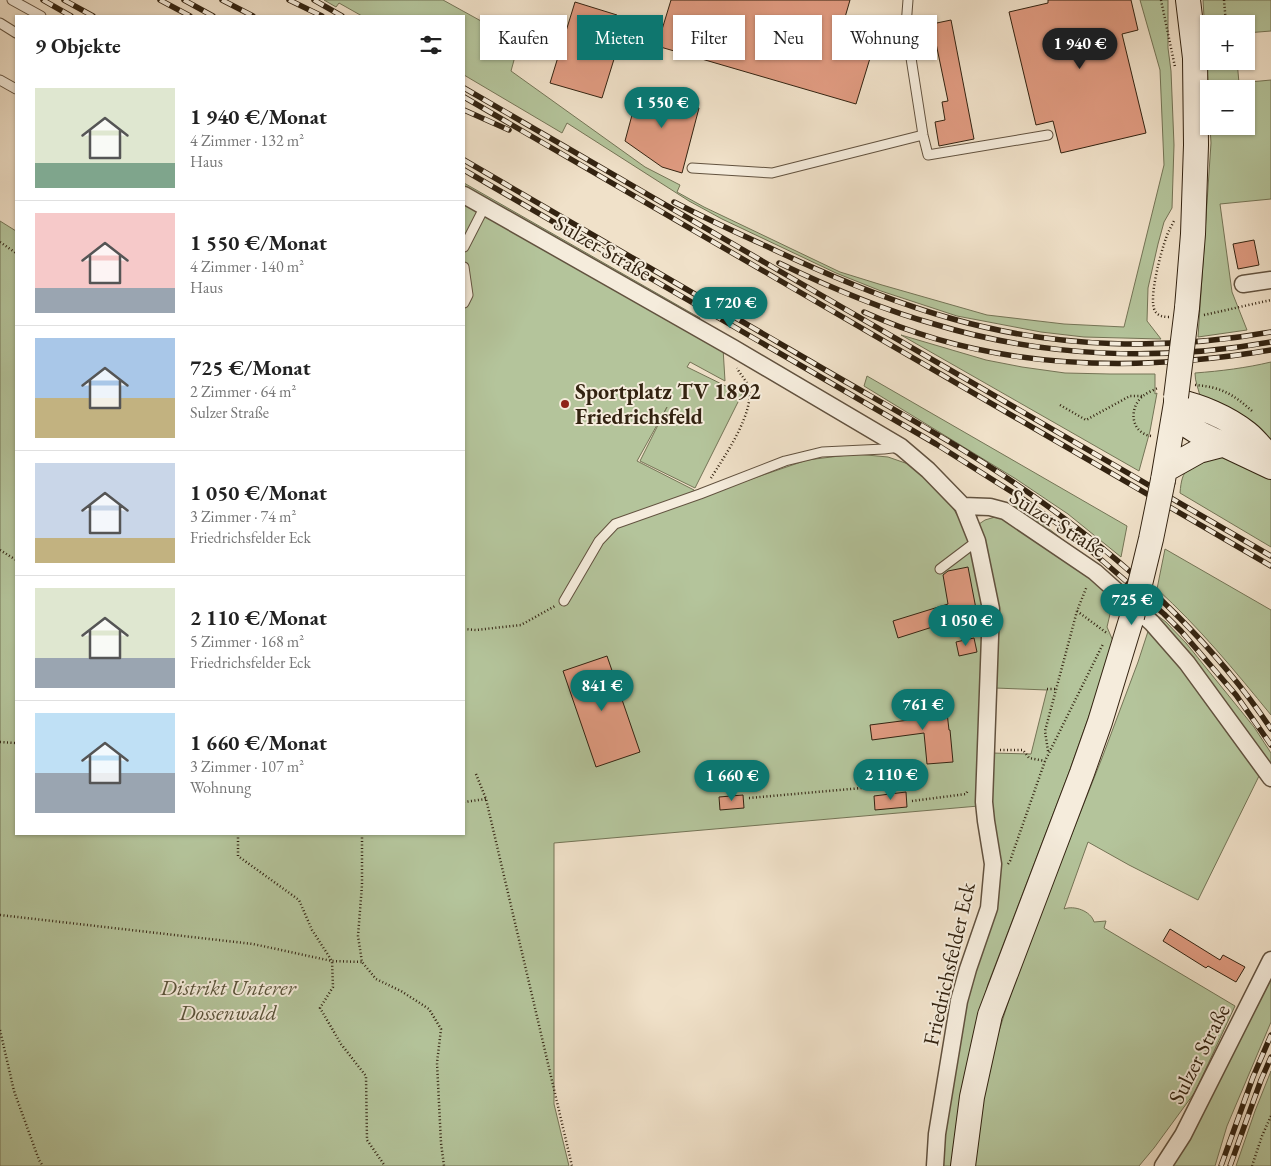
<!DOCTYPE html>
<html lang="de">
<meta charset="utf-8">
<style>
:root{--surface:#fff;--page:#f6f6f6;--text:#222;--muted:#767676;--line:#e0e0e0;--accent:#0f766e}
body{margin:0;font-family:"EB Garamond",serif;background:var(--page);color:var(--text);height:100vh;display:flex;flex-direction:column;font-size:19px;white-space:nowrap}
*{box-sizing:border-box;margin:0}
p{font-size:16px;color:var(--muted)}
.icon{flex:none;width:28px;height:28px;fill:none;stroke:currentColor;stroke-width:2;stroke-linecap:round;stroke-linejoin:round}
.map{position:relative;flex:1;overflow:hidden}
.details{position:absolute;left:15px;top:15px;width:450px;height:820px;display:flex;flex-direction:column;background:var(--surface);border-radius:0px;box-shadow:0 1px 4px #0004}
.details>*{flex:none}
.top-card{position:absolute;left:480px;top:15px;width:475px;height:45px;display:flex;gap:10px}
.tools{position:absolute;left:1200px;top:15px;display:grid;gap:10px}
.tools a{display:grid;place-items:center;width:55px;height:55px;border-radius:0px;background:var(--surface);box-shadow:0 1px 4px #0004;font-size:25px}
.price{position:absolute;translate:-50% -42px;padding:0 11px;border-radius:18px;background:var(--accent);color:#fff;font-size:16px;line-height:32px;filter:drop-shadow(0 1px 2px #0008)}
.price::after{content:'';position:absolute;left:50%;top:30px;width:15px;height:11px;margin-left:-8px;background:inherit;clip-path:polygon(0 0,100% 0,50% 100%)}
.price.active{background:#222;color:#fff}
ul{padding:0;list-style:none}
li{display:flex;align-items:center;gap:15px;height:125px;padding:0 20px}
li+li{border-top:1px solid var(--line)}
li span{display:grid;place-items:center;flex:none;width:140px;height:100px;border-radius:0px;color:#555}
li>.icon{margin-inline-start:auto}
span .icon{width:60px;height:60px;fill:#fffc;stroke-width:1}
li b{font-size:21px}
h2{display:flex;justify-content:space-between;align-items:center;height:60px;padding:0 20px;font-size:21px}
.tag{padding:0 18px;border-radius:0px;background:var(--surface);box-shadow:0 1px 4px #0004;font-size:18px;line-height:45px}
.tag.active{background:var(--accent);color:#fff}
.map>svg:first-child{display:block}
.green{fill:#b4c49b;stroke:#747456;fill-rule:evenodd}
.building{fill:#e09b81;stroke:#332311}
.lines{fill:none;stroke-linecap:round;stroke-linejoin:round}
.lane-casing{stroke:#62523f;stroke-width:11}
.street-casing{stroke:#62523f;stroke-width:19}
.secondary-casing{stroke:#332311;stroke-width:26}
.path{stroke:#332311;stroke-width:2.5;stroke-dasharray:1 2.5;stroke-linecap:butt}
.lane{stroke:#f5ecdc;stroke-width:9}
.street{stroke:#f5ecdc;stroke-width:16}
.secondary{stroke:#f5ecdc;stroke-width:24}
.rail-casing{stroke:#332311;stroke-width:5.5}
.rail{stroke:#f5ecdc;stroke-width:4;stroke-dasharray:11;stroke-linecap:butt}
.secondary-bridge-casing{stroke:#332311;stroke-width:26;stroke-linecap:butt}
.secondary-bridge{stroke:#f5ecdc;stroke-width:24}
.poi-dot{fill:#8f2418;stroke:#f5ecdc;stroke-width:2}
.labels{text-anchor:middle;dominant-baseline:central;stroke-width:4;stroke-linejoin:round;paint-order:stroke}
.street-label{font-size:22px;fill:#332311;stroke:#f5ecdc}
.poi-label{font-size:22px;font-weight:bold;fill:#332311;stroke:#f5ecdc;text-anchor:start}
.park-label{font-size:22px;font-style:italic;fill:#5a533a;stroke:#f5ecdc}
</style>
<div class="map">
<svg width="1271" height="1166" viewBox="0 0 1271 1166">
<rect width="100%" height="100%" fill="#f0e1c9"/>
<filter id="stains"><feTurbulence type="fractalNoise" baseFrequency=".004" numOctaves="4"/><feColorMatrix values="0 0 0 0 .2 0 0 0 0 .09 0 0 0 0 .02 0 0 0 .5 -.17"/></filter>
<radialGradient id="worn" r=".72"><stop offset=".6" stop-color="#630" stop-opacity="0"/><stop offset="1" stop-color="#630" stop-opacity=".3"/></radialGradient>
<path class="green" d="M324,0h119l76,42 -8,29 134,96 35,18 -3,7 27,15 136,65 42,13 105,30 77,9 60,3 40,-162 -4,-95 -20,-70h28v48l3,23 3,74 -2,63 -8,14 -6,22 -10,44 -1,33 14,18 -77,-2 -43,-5 -84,-16 -76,-25 -45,-18 -114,-54 -33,-18 -122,-78 -5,10 -98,-58v-59h-102l-23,-13 -3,4z
M1203,0h68v31l-25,2v-9h-37v37h28l2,22 32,-3v119l-51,5 12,88 15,38 -49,7 13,-194 -1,-17h36v-37h-37v11z
M464,183l236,135 -5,16 28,14 2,33 -35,-19 -3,5 55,27 -47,94 -55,-27 27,-54 -30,54 57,29 2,8 111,-38 49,-6 32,3 26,9 29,25 24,41 18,-12 10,-3 21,-14 79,62 22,19 -10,43 6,14 -1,10 -44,124 -80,209 -10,36 -24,146h-14l44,-271 1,-32 7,-21 -2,-37 -436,38v261l15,62h-569v-945l16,10v603h448zM995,688l52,2 -16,64 -40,-1z
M901,335l85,25 36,7 43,6 45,1h45v20l2,-1 -7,38 -11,40z
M1271,362v85l-71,-51c-2,-9 -5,-14 -5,-23 26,-2 51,-5 76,-11z
M867,376l260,150 -6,31 -53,-43 -52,-35 -152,-93z
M1209,455l22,4 27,12 13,8v68l-91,-54c2,-26 8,-24 29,-38z
M1165,549l106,61v105c-36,-44 -72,-88 -114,-126z
M1154,613l12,9 20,21 68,84 17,26v17l-48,-44 19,19 18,29 -62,126 -69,-35 -41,-23 -24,67c10,-4 27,2 30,13l12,-1 -2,7 131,78 -40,86 -41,56 -15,18h-167l14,-94 34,-107 82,-207 36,-96z
M1271,972v50l-44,104 -12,40h-49z
M1271,1071v95h-35l19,-55z"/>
<path class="building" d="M671,0h179l-13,45 34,10 -15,49 -199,-58z
M1048,0h83l7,30 -16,4 24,99 -85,20 -8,-32 -17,4 -27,-113 39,-9z
M575,2l42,13 -8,25 10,3 -17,55 -52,-15z
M951,20l23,119 -35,7 -4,-24 10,-2 -3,-18 6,-1 -16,-77z
M639,89l60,19 -17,65 -20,-6 -37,-26z
M1254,240l5,25 -21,4 -5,-25z
M968,567l9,47 -33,5 1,4 -47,15 -5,-17 55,-17 -5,-29 5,-4z
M974,638l3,14 -18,4 -3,-14z
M607,656l33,96 -44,15 -33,-96z
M937,701v4l9,-1 3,26h1l3,32 -26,2 -3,-31 -52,7 -2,-15 39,-5 -1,-6 13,-1 -1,-8h6l-1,-3z
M906,792l1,15 -32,3 -1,-14z
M743,795l1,13 -24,2 -1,-13z
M1170,929l50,31 3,-5 22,12 -9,15 -28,-16 -2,2 -43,-27z"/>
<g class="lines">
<g class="lane-casing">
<path id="lane" d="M12,0l29,16
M908,0l-2,26 17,109 5,20 120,-20
M0,23l16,10
M0,80l16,9
M692,168l80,5 151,-38
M464,247l21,-41
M464,267l4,28 -4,8
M940,569l37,-28
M564,601l35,-60 16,-17 85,-30 85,-33 37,-9 62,-3 16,-2"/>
</g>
<g class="street-casing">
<path id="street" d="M464,195l269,153 168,99 27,23 35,36 14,35 14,68 -7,193 2,19 7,43 -4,44 -21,61 -9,32 -22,133 -2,32
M1243,284l28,-4
M963,506l27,1 15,4 90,61 57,51 35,40 84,115
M1163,1166l20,-31 88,-175"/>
</g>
<g class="secondary-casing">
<path id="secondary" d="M1187,308l6,-74 3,-89 -1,-87 -7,-58
M1176,401c24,5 51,16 71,32 9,7 16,17 24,25
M1174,417l25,16 72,34
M1165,470l34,-19 23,-6
M1163,480l13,-77
M963,1166l9,-69 18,-82 92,-242 18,-51 32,-105"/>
</g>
<path class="path" d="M1161,0l14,67
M1224,0l2,24
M0,242l16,11
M1204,315l67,-15
M1169,317c-6,0 -11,-1 -14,-6 -7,-12 6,-59 11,-73 2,-6 5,-11 8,-17
M1195,385c26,2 38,9 57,26
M1060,405l26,15 44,-24h13
M1151,436c-20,-3 -23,-28 -8,-40 4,-3 10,-6 15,-8
M711,478c13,-21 46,-68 37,-93 -3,-6 -8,-11 -11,-17
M0,550l16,10
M1077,611l31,23
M464,629l12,1 45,-5 34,-19
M1047,689h10
M0,742l16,1
M1000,750h23l6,8 16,3
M1048,751l-3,-20 32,-120 10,-25
M476,774l10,25 86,367
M749,798l124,-11
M912,801l54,-7 2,-4
M464,802l22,-3
M238,834v22l61,44 13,30 20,31 1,26 -13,21 21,36 25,32 1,64 18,26
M362,834v51l-4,51 4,26 14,17 25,12 28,18 12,20 -4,34 4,80 3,23
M1008,864l2,-3 35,-100 58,-117
M0,915l253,29 79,17 30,1
M0,1030l14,61 25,69 4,6
M1252,1166l10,-30 9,-20"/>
<use href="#lane" class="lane"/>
<use href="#street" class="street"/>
<use href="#secondary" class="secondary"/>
<g class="rail-casing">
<path id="rail" d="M43,0l28,16
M64,0l29,16
M160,0l30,16
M184,0l29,16
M222,0l31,16
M289,0l33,16
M314,0l28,16
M464,88l807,468
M464,97l807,469
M464,110l45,20
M464,160c115,67 231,134 346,201 73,43 149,83 219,132 92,64 180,143 242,236
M464,170l472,274 87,55 42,30 39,33 60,52 17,17 55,64 35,50
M674,202c31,16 61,30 92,44 61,29 122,55 187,73 102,29 213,32 318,13
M779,263c50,24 101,46 155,61 108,33 226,38 337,18
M864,312c129,59 270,61 407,38
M1221,1166l32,-89 18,-42
M1230,1166l31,-86 10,-23"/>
</g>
<use href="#rail" class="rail"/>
<g class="secondary-bridge-casing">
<path id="secondary-bridge" d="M1176,397l11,-89
M1132,617l19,-78 12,-59"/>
</g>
<use href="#secondary-bridge" class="secondary-bridge"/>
</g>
<circle class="poi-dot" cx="565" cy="404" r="5"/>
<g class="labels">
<g class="street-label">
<text transform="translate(603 248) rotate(30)">Sulzer Straße</text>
<text transform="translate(1058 523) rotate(32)">Sulzer Straße</text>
<text transform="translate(949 964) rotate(-77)">Friedrichsfelder Eck</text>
<text transform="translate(1199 1054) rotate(-63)">Sulzer Straße</text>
</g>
<g class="poi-label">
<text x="575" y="391">Sportplatz TV 1892<tspan x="575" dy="25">Friedrichsfeld</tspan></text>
</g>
<g class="park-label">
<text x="228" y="987">Distrikt Unterer<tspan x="228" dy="25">Dossenwald</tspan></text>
</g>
</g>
<rect width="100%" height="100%" filter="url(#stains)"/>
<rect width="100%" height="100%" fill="url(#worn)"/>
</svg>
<div class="tools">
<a>+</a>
<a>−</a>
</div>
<b class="price active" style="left:1080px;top:70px">1 940 €</b>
<b class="price" style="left:662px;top:129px">1 550 €</b>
<b class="price" style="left:730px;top:329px">1 720 €</b>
<b class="price" style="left:1132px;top:626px">725 €</b>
<b class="price" style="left:966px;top:647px">1 050 €</b>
<b class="price" style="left:602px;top:712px">841 €</b>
<b class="price" style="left:923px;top:731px">761 €</b>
<b class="price" style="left:891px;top:801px">2 110 €</b>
<b class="price" style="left:732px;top:802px">1 660 €</b>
<div class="top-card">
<a class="tag">Kaufen</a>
<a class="tag active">Mieten</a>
<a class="tag">Filter</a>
<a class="tag">Neu</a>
<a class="tag">Wohnung</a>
</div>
<section class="details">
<h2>9 Objekte<svg class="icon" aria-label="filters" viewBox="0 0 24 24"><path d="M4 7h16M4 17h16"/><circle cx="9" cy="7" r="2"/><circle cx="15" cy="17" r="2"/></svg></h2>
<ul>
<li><span style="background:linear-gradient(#dfe7d0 75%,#7fa58c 0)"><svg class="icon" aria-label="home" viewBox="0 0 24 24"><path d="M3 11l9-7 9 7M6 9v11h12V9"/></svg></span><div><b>1 940 €/Monat</b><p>4 Zimmer · 132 m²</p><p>Haus</p></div></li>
<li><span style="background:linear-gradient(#f6c9c9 75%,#9aa5b1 0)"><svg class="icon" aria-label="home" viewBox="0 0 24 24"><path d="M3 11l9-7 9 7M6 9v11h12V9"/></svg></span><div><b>1 550 €/Monat</b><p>4 Zimmer · 140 m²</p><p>Haus</p></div></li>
<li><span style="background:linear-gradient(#a9c7e8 60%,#c2b280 0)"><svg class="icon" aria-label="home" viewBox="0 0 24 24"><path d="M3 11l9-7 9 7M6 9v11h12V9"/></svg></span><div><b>725 €/Monat</b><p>2 Zimmer · 64 m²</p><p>Sulzer Straße</p></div></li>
<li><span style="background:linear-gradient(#c9d6e8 75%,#c2b280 0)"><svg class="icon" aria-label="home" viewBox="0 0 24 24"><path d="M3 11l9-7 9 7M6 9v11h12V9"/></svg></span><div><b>1 050 €/Monat</b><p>3 Zimmer · 74 m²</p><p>Friedrichsfelder Eck</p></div></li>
<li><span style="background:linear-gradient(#dfe7d0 70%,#9aa5b1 0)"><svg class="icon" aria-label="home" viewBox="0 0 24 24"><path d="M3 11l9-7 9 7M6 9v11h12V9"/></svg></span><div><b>2 110 €/Monat</b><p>5 Zimmer · 168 m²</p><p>Friedrichsfelder Eck</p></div></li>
<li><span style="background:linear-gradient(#bfe0f5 60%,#9aa5b1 0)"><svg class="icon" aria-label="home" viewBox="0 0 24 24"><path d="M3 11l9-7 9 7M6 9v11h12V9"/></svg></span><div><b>1 660 €/Monat</b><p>3 Zimmer · 107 m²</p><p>Wohnung</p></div></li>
</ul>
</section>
</div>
